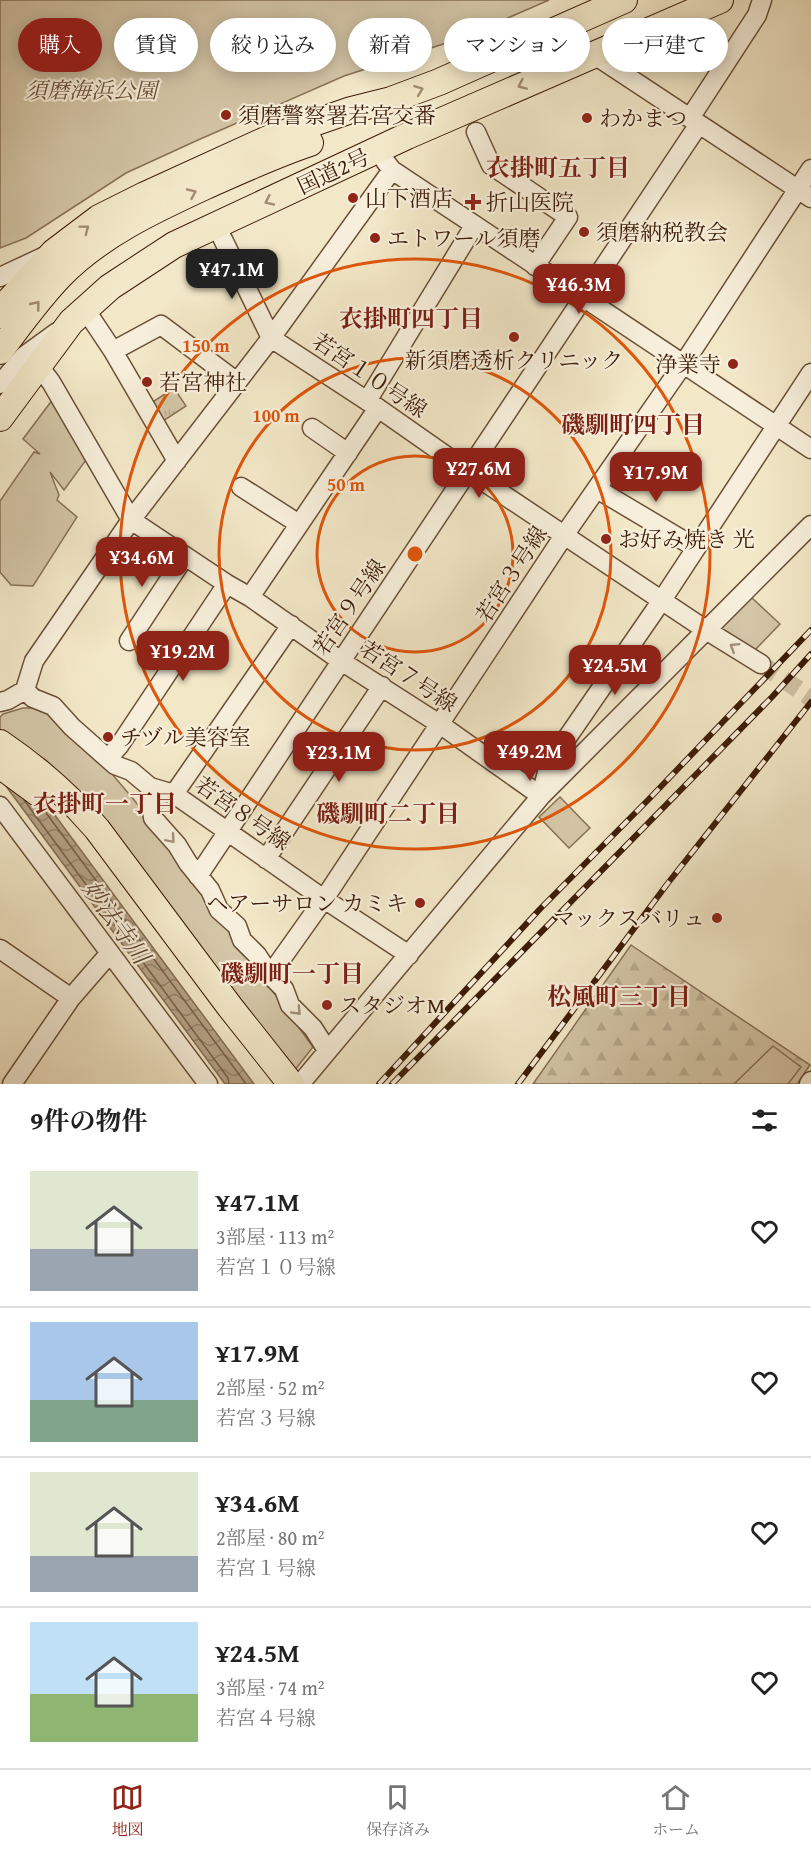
<!DOCTYPE html>
<html lang="ja">
<meta charset="utf-8">
<style>
:root{--surface:#fff;--page:#f6f6f6;--text:#222;--muted:#767676;--line:#e0e0e0;--accent:#8f2418}
body{margin:0;font-family:"Gentium Book Plus","Noto Serif JP",serif;background:var(--page);color:var(--text);height:100vh;display:flex;flex-direction:column;font-size:22px;white-space:nowrap}
*{box-sizing:border-box;margin:0}
p{font-size:20px;color:var(--muted)}
.icon{flex:none;width:33px;height:33px;fill:none;stroke:currentColor;stroke-width:2;stroke-linecap:round;stroke-linejoin:round}
.map{position:relative;height:1084px;overflow:hidden}
.panel{display:flex;flex-direction:column;background:var(--surface);flex:1}
.panel>*{flex:none}
.hud{position:absolute;left:18px;top:18px;width:776px;height:54px;display:flex;gap:12px}
.price{position:absolute;translate:-50% -51px;padding:0 14px;border-radius:12px;background:var(--accent);color:#fff;font-size:20px;line-height:39px;filter:drop-shadow(0 2px 3px #0008)}
.price::after{content:'';position:absolute;left:50%;top:36px;width:18px;height:14px;margin-left:-9px;background:inherit;clip-path:polygon(0 0,100% 0,50% 100%)}
.price.on{background:#222;color:#fff}
ul{padding:0;list-style:none}
li{display:flex;align-items:center;gap:18px;height:150px;padding:0 30px}
li+li{border-top:2px solid var(--line)}
li span{display:grid;place-items:center;flex:none;width:168px;height:120px;border-radius:0px;color:#555}
li>.icon{margin-inline-start:auto}
span .icon{width:72px;height:72px;fill:#fffc;stroke-width:1}
li b{font-size:26px}
h2{display:flex;justify-content:space-between;align-items:center;height:72px;padding:0 30px;font-size:26px}
.pill{padding:0 21px;border-radius:27px;background:var(--surface);box-shadow:0 3px 15px #0003;font-size:21px;line-height:54px}
.pill.on{background:var(--accent);color:#fff}
.tab-bar{display:flex;justify-content:space-around;align-items:center;height:84px;border-top:2px solid var(--line);background:var(--surface);font-size:16px;color:var(--muted)}
.tab-bar a{display:grid;justify-items:center;gap:3px}
.tab-bar .on{color:var(--accent)}
.map>svg:first-child{display:block}
.grass{fill:url(#grass-tufts);stroke:#887156;stroke-width:1.5}
.forest{fill:url(#forest-firs);stroke:#887156;stroke-width:1.5}
.park{fill:#d3c5a6;stroke:#887156;stroke-width:1.5}
.water{fill:url(#water-waves);stroke:#846d53;stroke-width:1.5}
.lines{fill:none;stroke-linecap:round;stroke-linejoin:round}
.shore{stroke:#786046;stroke-width:1.5}
.minor-tunnel{stroke:#cebfa1;stroke-width:18;stroke-dasharray:18 9;stroke-linecap:butt}
.minor-casing{stroke:#6a5037;stroke-width:21}
.highway-casing{stroke:#3d1d07;stroke-width:28}
.minor{stroke:#f7efdb;stroke-width:18}
.highway{stroke:#f2e7c7;stroke-width:26}
.rail-casing{stroke:#3d1d07;stroke-width:6}
.rail{stroke:#f7efdb;stroke-width:4;stroke-dasharray:11;stroke-linecap:butt}
.oneway{stroke:#a18c71}
.oneway2{stroke:#a3907c}
.ring{fill:none;stroke:#df560c;stroke-width:3}
.poi-dot{fill:#8f2418;stroke:#f7efdb;stroke-width:2}
.labels{text-anchor:middle;dominant-baseline:central;stroke-width:4.5;stroke-linejoin:round;paint-order:stroke}
.park-label{font-size:22px;font-style:italic;fill:#6a4f37;stroke:#f7efdb}
.poi-label{font-size:22px;fill:#3d1d07;stroke:#f7efdb;text-anchor:start}
.street-label{font-size:22px;fill:#3d1d07;stroke:#f7efdb}
.neighbourhood-label{font-size:24px;font-weight:bold;fill:#7a1f14;stroke:#f7efdb}
.water-label{font-size:24px;font-style:italic;fill:#674c33;stroke:#f7efdb}
.centre{fill:#df560c;stroke:#f7efdb;stroke-width:3}
.ring-label{font-size:18px;text-anchor:middle;font-weight:bold;fill:#df560c;stroke:#f7efdb;stroke-width:4.5;stroke-linejoin:round;paint-order:stroke}
</style>
<div class="map">
<svg width="811" height="1084" viewBox="0 0 811 1084">
<defs>
<pattern id="grass-tufts" width="24" height="20" patternUnits="userSpaceOnUse" patternTransform="scale(1.5)"><rect width="24" height="20" fill="#d3c5a6"/><path d="M3 7l-1-3M5 7V3M7 7l1-3M15 17l-1-3M17 17v-4M19 17l1-3" fill="none" stroke="#b6a98d"/></pattern>
<pattern id="forest-firs" width="22" height="20" patternUnits="userSpaceOnUse" patternTransform="scale(1.5)"><rect width="22" height="20" fill="#d3c5a6"/><path d="M5 1l3.5 6h-7zM16 11l3.5 6h-7z" fill="#b6a98d"/></pattern>
<pattern id="water-waves" width="16" height="10" patternUnits="userSpaceOnUse" patternTransform="scale(1.5)"><rect width="16" height="10" fill="#b4a286"/><path d="M0 5q4-4 8 0t8 0" fill="none" stroke="#94836c"/></pattern>
</defs>
<rect width="100%" height="100%" fill="#f2e7c7"/>
<filter id="stains"><feTurbulence type="fractalNoise" baseFrequency=".00333" numOctaves="4"/><feColorMatrix values="0 0 0 0 .2 0 0 0 0 .09 0 0 0 0 .02 0 0 0 .5 -.17"/></filter>
<radialGradient id="worn" r=".72"><stop offset=".6" stop-color="#630" stop-opacity="0"/><stop offset="1" stop-color="#630" stop-opacity=".3"/></radialGradient>
<path class="grass" d="M174,388l12,18 -26,17 -12,-18z"/>
<path class="forest" d="M631,945l179,120 -13,19h-264z"/>
<path class="park" d="M0,0h549l-87,38 -118,38 -146,64 -72,33 -100,65 -26,10z
M53,399l33,61 -22,30 -14,-18 9,23 -2,5 20,17 -44,69 -22,-1 -11,-13v-71l34,-49 6,2 -17,-15z
M751,597l29,27 -26,27 -37,-22z
M23,708h15l14,6 38,35 22,25 23,27 178,246 -19,24 -172,-228 -31,-37 -45,-46 -46,-27v-16l3,-3z
M560,797l30,31 -21,20 -30,-31z
M773,1046l28,21 -13,17h-54z"/>
<path class="water" d="M0,741l254,343h-29l-225,-306z"/>
<g class="lines">
<path class="shore" d="M24,800l204,278 1,6
M41,806l205,278"/>
<path class="minor-tunnel" d="M761,664l50,34"/>
<g class="minor-casing">
<path id="minor" d="M593,54l218,144
M690,118l67,-103 5,-15
M476,132l15,33 77,52 -33,49
M385,161l7,9 419,279
M216,225l55,113 107,70 90,63 238,159 55,34
M0,277l45,-21
M85,309l28,42 64,110
M113,351l48,-26 76,57
M38,365l13,17 80,138 96,64 23,13 91,64 100,64 100,71 8,-32 113,-164 149,-227
M0,384l24,-28 33,-24
M367,401l107,-175
M312,428l36,25
M241,487l58,37
M597,489l99,59
M250,597l128,-189
M129,641l56,-85
M25,690l9,-29 97,-141 140,-182 121,-168
M25,690l8,8 20,8 19,21 43,38 16,6 19,16 24,7 150,105 85,56
M0,702l8,-2 17,-10
M109,757l10,-11 108,-162
M150,787l3,31 24,27 11,18 22,27 9,20 18,16 5,14 15,15 13,20 14,14 6,16 23,23 14,22
M174,794l117,-169
M0,806l208,278
M266,859l116,-173
M198,876l501,-752
M0,949l71,49
M270,975l54,-76 241,-365 119,-171 127,-194
M12,1084l59,-86 39,-45
M300,1084l241,-288 270,-271
M809,1084l2,-3"/>
</g>
<g class="highway-casing">
<path id="highway" d="M0,315l8,-13 46,-50 45,-34 46,-23 125,-57 81,-28 40,-10 48,-18 185,-82
M0,351c19,-26 38,-52 60,-75 41,-42 96,-67 148,-91 34,-15 66,-30 102,-42
M0,418l71,-96 39,-35 64,-42 233,-109 313,-136
M0,743c37,25 68,52 97,86l133,178 61,77
M0,765l38,28"/>
</g>
<use href="#minor" class="minor"/>
<use href="#highway" class="highway"/>
<g class="rail-casing">
<path id="rail" d="M379,1084l161,-175 109,-110 162,-169
M392,1084l380,-387 39,-43
M518,1084l150,-201 143,-181"/>
</g>
<use href="#rail" class="rail"/>
</g>
<defs><path id="oneway-chevron" d="M-2-3.5L2.5 0L-2 3.5" fill="none" stroke-width="1.6" stroke-linecap="round" stroke-linejoin="round" transform="scale(1.5)"/></defs>
<g class="oneway">
<use href="#oneway-chevron" transform="translate(522 85) rotate(156)"/>
<use href="#oneway-chevron" transform="translate(419 90) rotate(-21)"/>
<use href="#oneway-chevron" transform="translate(192 193) rotate(-25)"/>
<use href="#oneway-chevron" transform="translate(269 201) rotate(155)"/>
<use href="#oneway-chevron" transform="translate(85 229) rotate(-37)"/>
<use href="#oneway-chevron" transform="translate(36 305) rotate(-51)"/>
</g>
<g class="oneway2">
<use href="#oneway-chevron" transform="translate(734 647) rotate(-148)"/>
<use href="#oneway-chevron" transform="translate(171 839) rotate(49)"/>
<use href="#oneway-chevron" transform="translate(297 1011) rotate(47)"/>
</g>
<g class="ring">
<circle cx="415" cy="554" r="98"/>
<circle cx="415" cy="554" r="196"/>
<circle cx="415" cy="554" r="295"/>
</g>
<g class="poi-dot">
<circle cx="226" cy="115" r="6"/>
<circle cx="587" cy="118" r="6"/>
<circle cx="353" cy="198" r="6"/>
<path d="M470 193h6v6h6v6h-6v6h-6v-6h-6v-6h6z"/>
<circle cx="584" cy="232" r="6"/>
<circle cx="375" cy="238" r="6"/>
<circle cx="514" cy="337" r="6"/>
<circle cx="733" cy="364" r="6"/>
<circle cx="147" cy="382" r="6"/>
<circle cx="606" cy="539" r="6"/>
<circle cx="108" cy="737" r="6"/>
<circle cx="420" cy="903" r="6"/>
<circle cx="717" cy="918" r="6"/>
<circle cx="327" cy="1005" r="6"/>
</g>
<g class="labels">
<g class="park-label">
<text x="91" y="90">須磨海浜公園</text>
</g>
<g class="poi-label">
<text x="238" y="115">須磨警察署若宮交番</text>
<text x="599" y="118">わかまつ</text>
<text x="365" y="198">山下酒店</text>
<text x="486" y="202">折山医院</text>
<text x="596" y="232">須磨納税教会</text>
<text x="387" y="238">エトワール須磨</text>
<text x="514" y="360" text-anchor="middle">新須磨透析クリニック</text>
<text x="721" y="364" text-anchor="end">浄業寺</text>
<text x="159" y="382">若宮神社</text>
<text x="618" y="539">お好み焼き 光</text>
<text x="120" y="737">チヅル美容室</text>
<text x="408" y="903" text-anchor="end">ヘアーサロン カミキ</text>
<text x="705" y="918" text-anchor="end">マックスバリュ</text>
<text x="339" y="1005">スタジオM</text>
</g>
<g class="street-label">
<text transform="translate(333 171) rotate(-25)">国道2号</text>
<text transform="translate(370 375) rotate(34)">若宮１０号線</text>
<text transform="translate(511 574) rotate(-57)">若宮３号線</text>
<text transform="translate(349 607) rotate(-56)">若宮９号線</text>
<text transform="translate(409 676) rotate(33)">若宮７号線</text>
<text transform="translate(243 813) rotate(35)">若宮８号線</text>
</g>
<g class="neighbourhood-label">
<text x="558" y="167">衣掛町五丁目</text>
<text x="411" y="318">衣掛町四丁目</text>
<text x="633" y="424">磯馴町四丁目</text>
<text x="105" y="803">衣掛町一丁目</text>
<text x="388" y="813">磯馴町二丁目</text>
<text x="292" y="973">磯馴町一丁目</text>
<text x="619" y="996">松風町三丁目</text>
</g>
<g class="water-label">
<text transform="translate(116 922) rotate(54)">妙法寺川</text>
</g>
</g>
<circle cx="415" cy="554" r="9" class="centre"/>
<g class="ring-label">
<text x="206" y="352">150 m</text>
<text x="276" y="422">100 m</text>
<text x="346" y="491">50 m</text>
</g>
<rect width="100%" height="100%" filter="url(#stains)"/>
<rect width="100%" height="100%" fill="url(#worn)"/>
</svg>
<b class="price on" style="left:232px;top:300px">¥47.1M</b>
<b class="price" style="left:579px;top:315px">¥46.3M</b>
<b class="price" style="left:479px;top:499px">¥27.6M</b>
<b class="price" style="left:656px;top:503px">¥17.9M</b>
<b class="price" style="left:142px;top:588px">¥34.6M</b>
<b class="price" style="left:183px;top:682px">¥19.2M</b>
<b class="price" style="left:615px;top:696px">¥24.5M</b>
<b class="price" style="left:530px;top:782px">¥49.2M</b>
<b class="price" style="left:339px;top:783px">¥23.1M</b>
<div class="hud">
<a class="pill on">購入</a>
<a class="pill">賃貸</a>
<a class="pill">絞り込み</a>
<a class="pill">新着</a>
<a class="pill">マンション</a>
<a class="pill">一戸建て</a>
</div>
</div>
<section class="panel">
<h2>9件の物件<svg class="icon" aria-label="filters" viewBox="0 0 24 24"><path d="M4 7h16M4 17h16"/><circle cx="9" cy="7" r="2"/><circle cx="15" cy="17" r="2"/></svg></h2>
<ul>
<li><span style="background:linear-gradient(#dfe7d0 65%,#9aa5b1 0)"><svg class="icon" aria-label="home" viewBox="0 0 24 24"><path d="M3 11l9-7 9 7M6 9v11h12V9"/></svg></span><div><b>¥47.1M</b><p>3部屋 · 113 m²</p><p>若宮１０号線</p></div><svg class="icon" aria-label="heart" viewBox="0 0 24 24"><path d="M12 20l-8-8c-3-5 5-10 8-4 3-6 11-1 8 4z"/></svg></li>
<li><span style="background:linear-gradient(#a9c7e8 65%,#7fa58c 0)"><svg class="icon" aria-label="home" viewBox="0 0 24 24"><path d="M3 11l9-7 9 7M6 9v11h12V9"/></svg></span><div><b>¥17.9M</b><p>2部屋 · 52 m²</p><p>若宮３号線</p></div><svg class="icon" aria-label="heart" viewBox="0 0 24 24"><path d="M12 20l-8-8c-3-5 5-10 8-4 3-6 11-1 8 4z"/></svg></li>
<li><span style="background:linear-gradient(#dfe7d0 70%,#9aa5b1 0)"><svg class="icon" aria-label="home" viewBox="0 0 24 24"><path d="M3 11l9-7 9 7M6 9v11h12V9"/></svg></span><div><b>¥34.6M</b><p>2部屋 · 80 m²</p><p>若宮１号線</p></div><svg class="icon" aria-label="heart" viewBox="0 0 24 24"><path d="M12 20l-8-8c-3-5 5-10 8-4 3-6 11-1 8 4z"/></svg></li>
<li><span style="background:linear-gradient(#bfe0f5 60%,#8fb573 0)"><svg class="icon" aria-label="home" viewBox="0 0 24 24"><path d="M3 11l9-7 9 7M6 9v11h12V9"/></svg></span><div><b>¥24.5M</b><p>3部屋 · 74 m²</p><p>若宮４号線</p></div><svg class="icon" aria-label="heart" viewBox="0 0 24 24"><path d="M12 20l-8-8c-3-5 5-10 8-4 3-6 11-1 8 4z"/></svg></li>
</ul>
</section>
<nav class="tab-bar">
<a class="on"><svg class="icon" aria-label="map" viewBox="0 0 24 24"><path d="M3 6l6-2 6 2 6-2v14l-6 2-6-2-6 2zM9 4v14M15 6v14"/></svg>地図</a>
<a><svg class="icon" aria-label="saved" viewBox="0 0 24 24"><path d="M7 4h10v16l-5-4-5 4z"/></svg>保存済み</a>
<a><svg class="icon" aria-label="home" viewBox="0 0 24 24"><path d="M3 11l9-7 9 7M6 9v11h12V9"/></svg>ホーム</a>
</nav>
